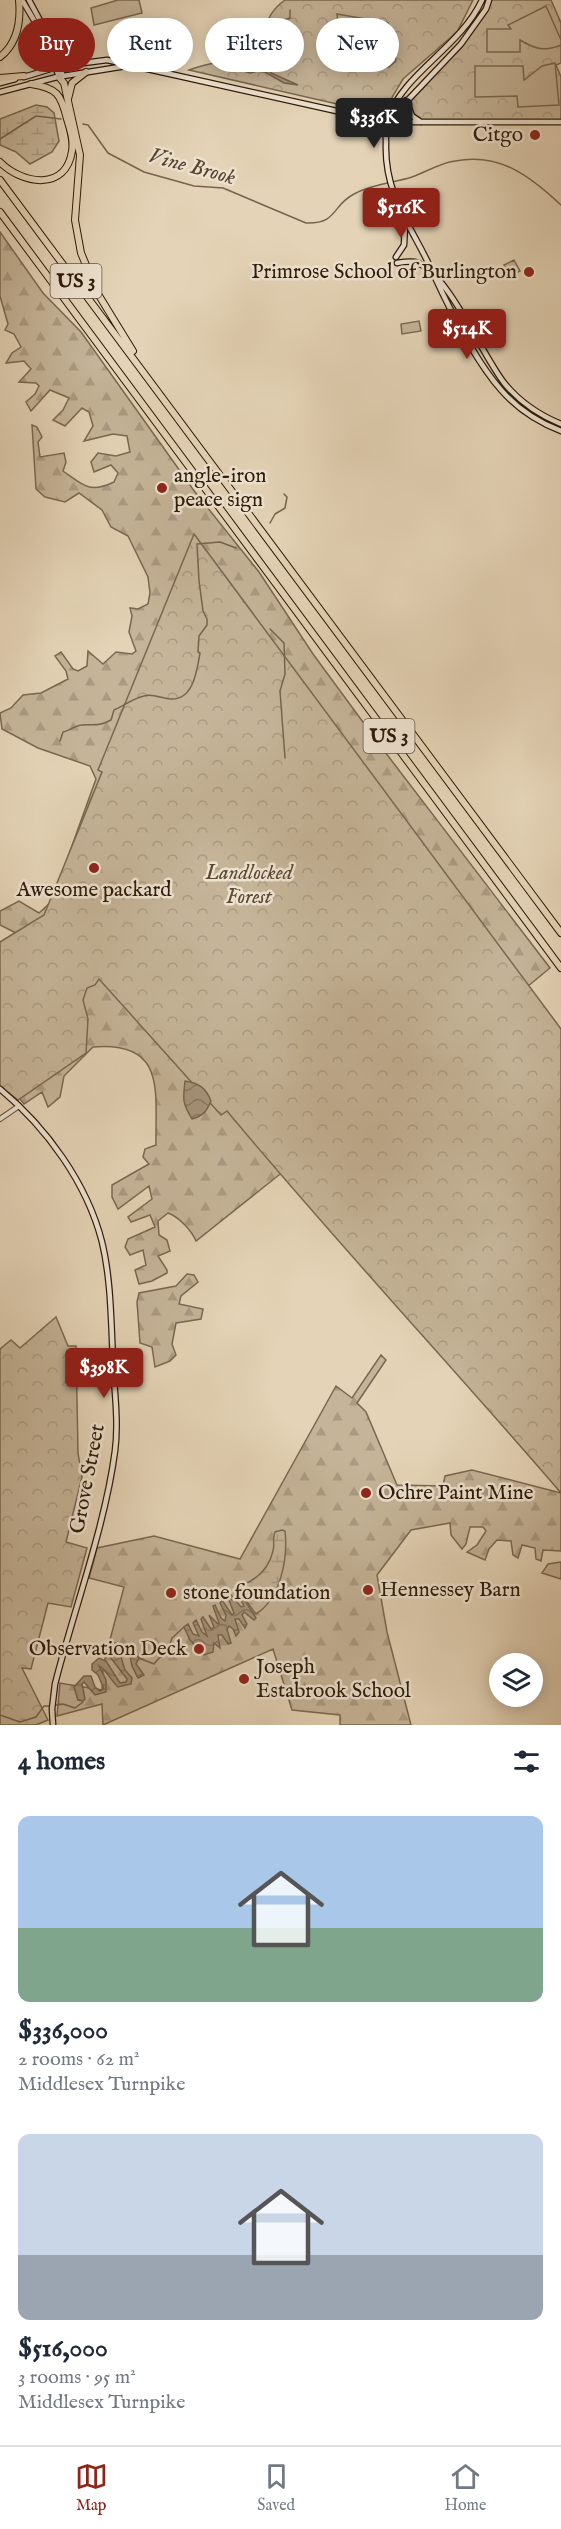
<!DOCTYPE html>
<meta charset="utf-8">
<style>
:root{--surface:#fff;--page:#f6f6f7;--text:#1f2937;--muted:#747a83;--line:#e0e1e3;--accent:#8f2418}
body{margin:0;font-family:"IM FELL English",serif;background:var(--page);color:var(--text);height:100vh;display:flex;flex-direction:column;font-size:22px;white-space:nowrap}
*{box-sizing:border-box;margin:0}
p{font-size:20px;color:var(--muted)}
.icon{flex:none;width:33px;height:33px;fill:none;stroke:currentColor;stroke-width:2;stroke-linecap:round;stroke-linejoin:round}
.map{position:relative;height:1725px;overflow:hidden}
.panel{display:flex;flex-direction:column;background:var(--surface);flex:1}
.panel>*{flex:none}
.banner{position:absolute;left:18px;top:18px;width:525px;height:54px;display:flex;gap:12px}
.fabs{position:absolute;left:489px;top:1653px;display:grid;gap:12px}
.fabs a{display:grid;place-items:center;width:54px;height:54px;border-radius:50%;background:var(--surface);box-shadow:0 3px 15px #0003;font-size:30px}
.price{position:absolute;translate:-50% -51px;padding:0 14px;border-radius:6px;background:var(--accent);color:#fff;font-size:20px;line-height:39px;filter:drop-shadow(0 2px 3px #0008)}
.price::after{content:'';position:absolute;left:50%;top:36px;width:18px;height:14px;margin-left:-9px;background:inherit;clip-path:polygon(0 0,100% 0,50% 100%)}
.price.current{background:#222;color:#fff}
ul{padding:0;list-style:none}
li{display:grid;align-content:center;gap:12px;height:318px;padding:0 18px}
li span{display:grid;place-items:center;height:186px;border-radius:12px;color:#555}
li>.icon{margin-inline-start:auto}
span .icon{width:108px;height:108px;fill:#fffc;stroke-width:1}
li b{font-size:26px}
h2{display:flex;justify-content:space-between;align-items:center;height:72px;padding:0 18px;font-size:26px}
.pill{padding:0 21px;border-radius:27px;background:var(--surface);box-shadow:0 3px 15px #0003;font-size:21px;line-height:54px}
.pill.current{background:var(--accent);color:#fff}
.menu{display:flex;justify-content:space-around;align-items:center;height:84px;border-top:2px solid var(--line);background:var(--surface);font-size:16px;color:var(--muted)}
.menu a{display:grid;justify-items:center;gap:3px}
.menu .current{color:var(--accent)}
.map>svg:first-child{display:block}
.forest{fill:url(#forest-firs);stroke:#796850;stroke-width:1.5}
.wetland{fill:url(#wetland-marsh);stroke:#796850;stroke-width:1.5}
.park{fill:url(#park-crowns);stroke:#796850;stroke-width:1.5}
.garden{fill:#c5b498;stroke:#796850;stroke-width:1.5}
.water{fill:url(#water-waves);stroke:#76644d;stroke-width:1.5}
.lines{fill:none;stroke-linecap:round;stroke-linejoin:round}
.stream{stroke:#76644d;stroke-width:1.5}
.tertiary-casing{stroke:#5b4934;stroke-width:6}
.secondary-casing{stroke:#2d1b08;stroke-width:7}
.motorway-casing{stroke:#2d1b08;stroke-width:8}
.tertiary{stroke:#ede2d0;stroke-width:4}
.secondary{stroke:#ede2d0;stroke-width:4.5}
.motorway{stroke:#e4d3b6;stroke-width:6}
.poi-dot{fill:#8f2418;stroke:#ede2d0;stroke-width:2}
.labels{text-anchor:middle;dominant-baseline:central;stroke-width:5;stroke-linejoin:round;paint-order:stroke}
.shield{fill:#ede2d0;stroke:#675744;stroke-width:1.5}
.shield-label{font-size:20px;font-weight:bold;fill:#2d1b08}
.poi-label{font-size:21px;fill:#2d1b08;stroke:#ede2d0;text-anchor:start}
.park-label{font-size:21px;font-style:italic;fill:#5b4933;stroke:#ede2d0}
.street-label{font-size:21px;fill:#2d1b08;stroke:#ede2d0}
.water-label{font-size:22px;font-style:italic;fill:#574530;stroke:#ede2d0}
</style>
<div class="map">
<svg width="561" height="1725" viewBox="0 0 561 1725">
<defs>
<pattern id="forest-firs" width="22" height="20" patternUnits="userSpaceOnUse" patternTransform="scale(1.5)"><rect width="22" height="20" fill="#c5b498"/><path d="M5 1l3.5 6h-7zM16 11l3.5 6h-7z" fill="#aa9a82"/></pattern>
<pattern id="wetland-marsh" width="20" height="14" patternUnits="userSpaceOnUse" patternTransform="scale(1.5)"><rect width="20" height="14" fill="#c5b498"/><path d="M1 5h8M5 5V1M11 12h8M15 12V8" fill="none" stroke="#aa9a82"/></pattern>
<pattern id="park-crowns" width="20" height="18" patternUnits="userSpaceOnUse" patternTransform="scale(1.5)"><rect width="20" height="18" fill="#c5b498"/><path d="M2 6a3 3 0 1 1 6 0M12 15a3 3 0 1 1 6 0" fill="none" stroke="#aa9a82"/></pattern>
<pattern id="water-waves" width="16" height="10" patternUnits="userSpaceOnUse" patternTransform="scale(1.5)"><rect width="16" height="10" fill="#a6947b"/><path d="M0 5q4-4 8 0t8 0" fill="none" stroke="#887863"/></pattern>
</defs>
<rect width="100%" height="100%" fill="#e4d3b6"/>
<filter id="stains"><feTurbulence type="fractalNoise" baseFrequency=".00333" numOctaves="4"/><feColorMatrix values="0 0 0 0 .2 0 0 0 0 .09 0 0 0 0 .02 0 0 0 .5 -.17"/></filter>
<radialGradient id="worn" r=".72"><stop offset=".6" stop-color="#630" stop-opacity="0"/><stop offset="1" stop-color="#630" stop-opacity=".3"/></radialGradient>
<path class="forest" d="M0,232l43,61 38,39 114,160 64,80 54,82 69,94 168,220 -57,47 -170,125 -127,101c-4,-10 -17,-24 -28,-28l-10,8 1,14 8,5 3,11 -12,5 9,14v3l-15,8 -13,3 -4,-14 11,-5 -3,-15 -13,5 -5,-8 3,-8 27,-12 -5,-12 -19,7 -3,-5 24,-18 -3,-13 -31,23 -6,-12v-12l37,-21 -6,-7 2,-8 11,-4c-1,-53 11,-104 -63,-98l-29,29 -4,21 -12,10 -6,-15 -18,12 -5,-6 -19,-87 18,-77 -18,-9v-14l19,-10 20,12 13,-12 44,-122 -6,-13 -52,-18 -36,-19 -2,-16 11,-5 12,-13 18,-2 27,-14 -2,-8 -11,-15 6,-4 12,17 5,2 9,-5 1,-15 15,13 13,-12 16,2 4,-3 -7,-19 3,-16 -2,-8 8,1 10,-5 2,-11 -2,-16 -20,-41 -17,-9 -9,-17 -23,-17 -14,9 -20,-5 -9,-8 -4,-64 5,2 5,10 -4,5 2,15 24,-4 2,9 -3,9c20,14 26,23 51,11l4,-9 -7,-8 -17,7 -3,-10 7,-9 18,3 14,-4 -3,-16 -14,-2 -29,7 9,-15 -4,-14 -7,-4 -17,18 -12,-6 10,-10 6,-12 -19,-8 -19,21 -5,-9 9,-8 4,-8 -3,-3 -17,-1 12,-13 -7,-8 -18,2 6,-10 9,-6 -7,-13 -9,-4 3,-6 -8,-28z
M187,1274l7,1 4,7 -17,14 -2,8 24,5 -2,10 -25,4 -4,21 4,11 -6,6 -15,6 -3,-20 -12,-4 -3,-41 2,-9 37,-7z
M381,1355l5,5 -29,43 9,9 31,73 46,1 2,-10 27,-6 89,23v58l-18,-1 -2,11 -5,-2 -1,-11 -13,-3 -4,13 -5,-3 -2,-14 -14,-1 -8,9 -4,11 -18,-8 10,-7 9,-14 -3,-4h-13l-4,17 -4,5 -11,-14 -1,-12 -39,7 -34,45 10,57 24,93h-71v-10l-48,-5 -19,-61 -170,76 -1,-21 -45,12 3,-33 42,7 1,-24 21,-79 -35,-9 8,-30 57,-12 86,23 96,-173 16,12z
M561,1562v17l-19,-6 6,-9z"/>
<path class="wetland" d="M36,105l11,2 7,6 5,28 -7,11 -22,12 -14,-12 -16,-7v-26z
M282,1530l3,1c3,27 -4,67 -29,83l-17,-23 3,-6c16,-6 27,-17 31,-34 2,-7 -1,-13 2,-19z"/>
<path class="park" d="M285,0h188l-16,32 -54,47 -19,32 -47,-7 -148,-34c21,-9 48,-7 65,-25 15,-16 9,-29 31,-45z
M489,0h62l10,23v40l-5,2 5,12v45l-138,1 -11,-7 -6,-16 68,-72z
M194,534l367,495v464c-110,-128 -226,-252 -334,-382l-6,4 -122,-136 -4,6 -8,3 -4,12 5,19 -2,34 -68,47 -18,-14v-144l44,-27 58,-143 -4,-2z
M56,1317l12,29h8l2,107 4,24 -16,65 21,6 -16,59 -23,-4 -17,66 -9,-1 26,52 -12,5h-36v-376l11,-9 9,8z"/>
<path class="garden" d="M118,0h21l3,13 -48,12 -3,-17z
M546,6l15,34v5c-16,7 -26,4 -41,-5v12h-33v-23h24l-3,-4z
M337,14l51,9 8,38 -7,6c-41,-6 -48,-12 -52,-53z
M555,63l4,42 -41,2 -1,-11 -42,1v-31h48l1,14 18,-14z
M514,260l6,11 -9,5 -1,-5 -6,-6z
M419,321l2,10 -19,3 -1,-10z"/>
<path class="water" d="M261,60l8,6 2,7 27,12 -14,-2 -19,-11 -7,-1 -8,2 -19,-6z
M185,1081c14,2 21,7 26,20 -4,10 -8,15 -19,18 -10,-16 -9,-20 -7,-38z
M236,1591h3l17,27 -2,2 -10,-8 -2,3 5,9 -2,4 -6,-9h-4l4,13 -3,4 -3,-7 -4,-3 -2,3 4,14 -3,1 -6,-9h-4l2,13 -6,-5 -1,9 -9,3 -14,-15 -6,-13 4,-3 5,10 6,2 -6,-13 3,-3 6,12 5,4 -6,-17 2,-2 8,12 3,-2 -5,-12 9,9 1,-1 -6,-17 2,-1 6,13 4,3 1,-6 -6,-12 2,-3 10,15 2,-2 -7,-18h4l10,12 3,-1z
M113,1642l19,8 7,8 -3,6 8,11 -6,3 -6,-12 -2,-10 -9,-6 -5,5 5,2 4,13 7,8 -1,6 -13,3c-7,-6 -11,-17 -19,-21l7,14v12l-11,3 -11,-13 -2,2 3,15 -2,2 -5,-1 -4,-13 10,-11h7l4,11 5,4 4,-2 -6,-14 -6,-5v-6l7,-6 7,3 14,22 6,-1 1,-3 -17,-22 -2,-8z"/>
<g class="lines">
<path class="stream" d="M261,61l4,-16 10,-12 10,-2 -4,-10 9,-3v-8
M83,124l5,1 20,28 36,19 50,14 29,2 83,35c32,1 25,-17 48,-29 17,-10 39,-11 58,-17 14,-5 28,-14 43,-16 45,-9 76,16 106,44
M0,139l36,-23 25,3
M270,523l5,-9 10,-6 2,-11 -3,-3
M270,629l14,14 1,31 -5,17 5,67
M60,741l3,-9c6,-1 13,-7 19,-7 12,-1 16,2 29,-5l3,-10c9,-4 20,-12 30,-14 9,-3 18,3 27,3 23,1 26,-30 29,-46l-2,-1 1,-16 8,-11v-6l-4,-8 -4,-30 -2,-37 23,-2 16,6
M139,1658l15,6 5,-6 7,-3 6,-17 12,-11
M56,1705l7,-1 12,4 8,-6
M0,1715l20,7 16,-5 8,-11h5"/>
<g class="tertiary-casing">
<path id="tertiary" d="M0,1119l19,-13"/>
</g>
<g class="secondary-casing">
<path id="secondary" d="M22,0l22,37 15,40
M29,0l22,41 12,35
M482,0c-22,48 -78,72 -95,120 -2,7 -1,16 -1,23 -2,53 27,85 47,130 16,35 43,89 69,118 16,18 36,31 59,40
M38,72l8,-10 2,-12
M24,77l36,-11 47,-6 279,62h175
M0,83l15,-4
M0,92l57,-15 69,-11
M406,100l6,16 9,6
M389,120l72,-76 25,-35 3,-9
M396,257l8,-12 1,-20
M397,263c6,-1 13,-2 18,-1 33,9 67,94 90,122 15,18 34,31 56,40
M0,1089c46,38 87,94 102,153 9,37 9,79 11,118 1,30 6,60 2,91 -10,76 -41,158 -60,233l-3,25 1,16"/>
</g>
<g class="motorway-casing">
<path id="motorway" d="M0,57c18,-14 21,-35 19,-57
M59,77l5,6 16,72 -5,65 6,33 17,41 35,57
M0,78l24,-2
M68,99l4,-16 14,-11
M0,162c23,23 66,29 72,-11 2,-11 -2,-22 -5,-32 -6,-25 -10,-31 -36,-35
M0,180l561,753
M0,212l561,756"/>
</g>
<use href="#tertiary" class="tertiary"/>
<use href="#secondary" class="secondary"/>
<use href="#motorway" class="motorway"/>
</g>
<g class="poi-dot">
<circle cx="535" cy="135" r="6"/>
<circle cx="529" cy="272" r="6"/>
<circle cx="162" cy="488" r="6"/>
<circle cx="94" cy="868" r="6"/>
<circle cx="366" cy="1493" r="6"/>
<circle cx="368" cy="1590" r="6"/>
<circle cx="171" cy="1593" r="6"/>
<circle cx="199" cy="1649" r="6"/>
<circle cx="244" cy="1679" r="6"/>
</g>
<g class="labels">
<g class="shield">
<rect x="50.5" y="264" width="51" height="34" rx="4.5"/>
<rect x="363.5" y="719" width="51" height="34" rx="4.5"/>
</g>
<g class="shield-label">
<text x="76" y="281">US 3</text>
<text x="389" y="736">US 3</text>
</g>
<g class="poi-label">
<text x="523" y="135" text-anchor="end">Citgo</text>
<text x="517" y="272" text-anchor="end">Primrose School of Burlington</text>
<text x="174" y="476">angle-iron<tspan x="174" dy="24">peace sign</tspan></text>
<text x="94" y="890" text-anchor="middle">Awesome packard</text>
<text x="378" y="1493">Ochre Paint Mine</text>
<text x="380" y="1590">Hennessey Barn</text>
<text x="183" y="1593">stone foundation</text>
<text x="187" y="1649" text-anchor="end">Observation Deck</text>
<text x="256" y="1667">Joseph<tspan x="256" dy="24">Estabrook School</tspan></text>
</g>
<g class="park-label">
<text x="249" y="873">Landlocked<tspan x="249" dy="24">Forest</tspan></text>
</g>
<g class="street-label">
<text transform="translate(88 1479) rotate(-79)">Grove Street</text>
</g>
<g class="water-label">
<text transform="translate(192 167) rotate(15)">Vine Brook</text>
</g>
</g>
<rect width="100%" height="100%" filter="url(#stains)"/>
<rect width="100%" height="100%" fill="url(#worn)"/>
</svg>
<div class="fabs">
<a><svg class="icon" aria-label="layers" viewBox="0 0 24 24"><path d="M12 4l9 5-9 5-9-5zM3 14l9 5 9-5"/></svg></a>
</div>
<b class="price current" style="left:374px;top:149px">$336K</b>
<b class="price" style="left:401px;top:239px">$516K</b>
<b class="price" style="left:467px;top:360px">$514K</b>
<b class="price" style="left:104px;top:1399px">$398K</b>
<div class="banner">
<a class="pill current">Buy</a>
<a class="pill">Rent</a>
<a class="pill">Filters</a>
<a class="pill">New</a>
</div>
</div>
<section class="panel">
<h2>4 homes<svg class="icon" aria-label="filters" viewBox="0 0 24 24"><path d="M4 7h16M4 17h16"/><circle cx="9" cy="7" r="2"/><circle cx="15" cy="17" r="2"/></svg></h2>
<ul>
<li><span style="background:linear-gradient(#a9c7e8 60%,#7fa58c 0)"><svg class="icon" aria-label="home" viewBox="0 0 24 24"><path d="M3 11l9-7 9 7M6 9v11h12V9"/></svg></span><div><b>$336,000</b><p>2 rooms · 62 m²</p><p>Middlesex Turnpike</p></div></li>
<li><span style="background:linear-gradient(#c9d6e8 65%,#9aa5b1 0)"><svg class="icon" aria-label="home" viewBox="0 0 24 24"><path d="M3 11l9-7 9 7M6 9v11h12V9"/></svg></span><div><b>$516,000</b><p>3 rooms · 95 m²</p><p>Middlesex Turnpike</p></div></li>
</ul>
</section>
<nav class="menu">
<a class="current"><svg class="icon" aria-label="map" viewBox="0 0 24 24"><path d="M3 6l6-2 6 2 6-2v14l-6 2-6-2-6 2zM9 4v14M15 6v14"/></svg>Map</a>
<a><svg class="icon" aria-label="saved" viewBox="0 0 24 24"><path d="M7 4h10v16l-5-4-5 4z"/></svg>Saved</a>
<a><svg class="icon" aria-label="home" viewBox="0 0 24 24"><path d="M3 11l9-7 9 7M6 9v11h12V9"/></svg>Home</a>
</nav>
